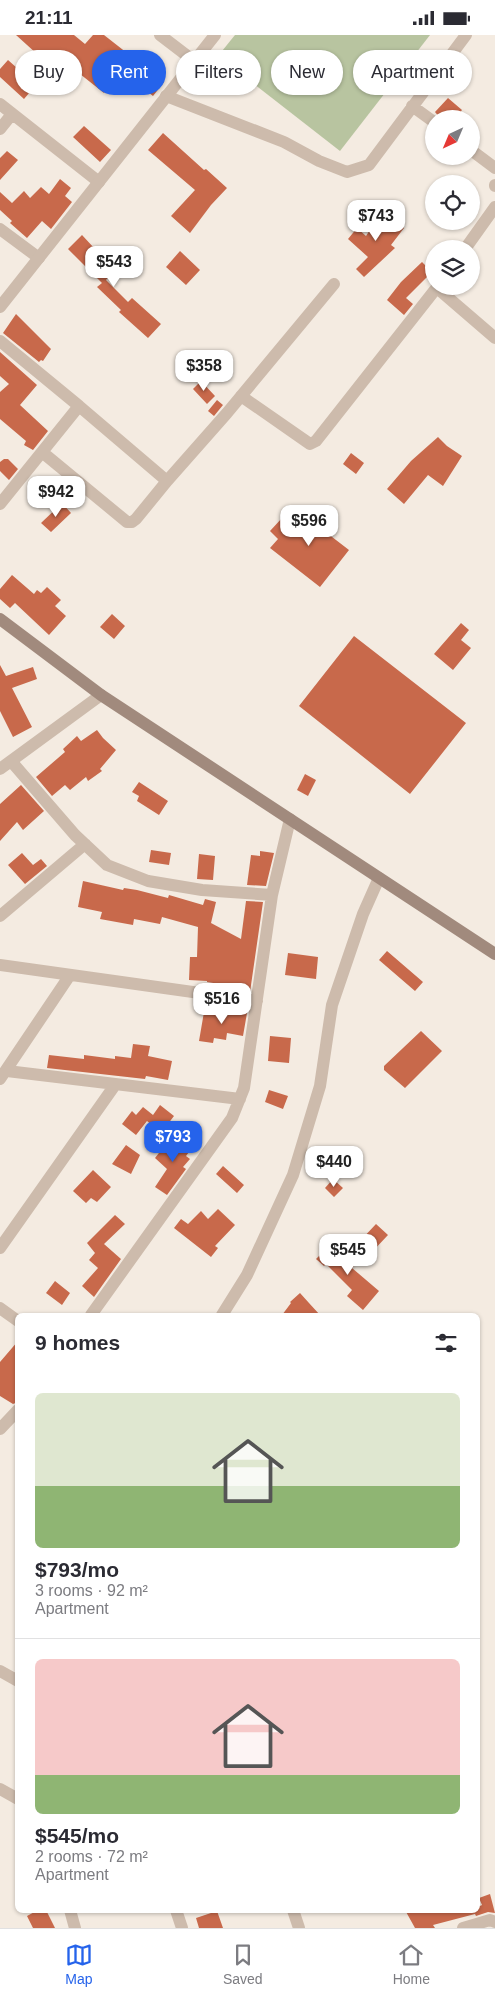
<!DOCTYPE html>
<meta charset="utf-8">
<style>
:root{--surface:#fff;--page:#f7f7f7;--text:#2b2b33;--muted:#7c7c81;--line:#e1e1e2;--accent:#2563eb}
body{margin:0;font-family:Helvetica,sans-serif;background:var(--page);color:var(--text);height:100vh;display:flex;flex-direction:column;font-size:19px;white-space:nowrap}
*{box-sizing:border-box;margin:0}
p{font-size:16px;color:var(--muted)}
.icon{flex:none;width:28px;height:28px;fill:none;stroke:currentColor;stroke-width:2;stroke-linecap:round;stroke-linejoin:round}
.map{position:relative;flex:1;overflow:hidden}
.sheet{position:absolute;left:15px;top:1278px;width:465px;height:600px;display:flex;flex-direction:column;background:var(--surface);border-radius:8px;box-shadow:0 1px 4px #0004}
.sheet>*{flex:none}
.guide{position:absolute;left:15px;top:15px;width:465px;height:45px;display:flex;gap:10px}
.needle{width:32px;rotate:224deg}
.tools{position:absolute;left:425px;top:75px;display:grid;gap:10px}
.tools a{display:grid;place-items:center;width:55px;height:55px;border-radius:50%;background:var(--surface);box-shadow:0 1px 4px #0004;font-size:25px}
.price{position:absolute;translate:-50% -42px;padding:0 11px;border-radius:10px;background:#fff;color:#222;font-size:16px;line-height:32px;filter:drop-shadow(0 1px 2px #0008)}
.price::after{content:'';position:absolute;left:50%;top:30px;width:15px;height:11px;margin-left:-8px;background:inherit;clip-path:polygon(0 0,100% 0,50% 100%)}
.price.selected{background:var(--accent);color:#fff}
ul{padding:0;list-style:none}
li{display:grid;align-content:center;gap:10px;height:265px;padding:0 20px}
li+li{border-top:1px solid var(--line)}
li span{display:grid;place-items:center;height:155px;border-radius:8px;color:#555}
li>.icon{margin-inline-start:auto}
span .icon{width:90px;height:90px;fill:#fffc;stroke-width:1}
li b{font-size:21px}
h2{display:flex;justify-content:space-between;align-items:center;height:60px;padding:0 20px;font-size:21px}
.pill{padding:0 18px;border-radius:22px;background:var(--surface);box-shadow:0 1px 4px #0004;font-size:18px;line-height:45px}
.pill.selected{background:var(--accent);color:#fff}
.status{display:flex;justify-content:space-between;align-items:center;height:35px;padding:0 25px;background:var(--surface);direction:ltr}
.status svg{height:14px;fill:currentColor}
.tab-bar{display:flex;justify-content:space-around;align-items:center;height:70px;border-top:1px solid var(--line);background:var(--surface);font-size:14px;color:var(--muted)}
.tab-bar a{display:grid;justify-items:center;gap:2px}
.tab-bar .selected{color:var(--accent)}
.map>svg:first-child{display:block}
.green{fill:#b8c4a0}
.building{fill:#c8694b}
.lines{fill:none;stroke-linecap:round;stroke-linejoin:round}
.minor{stroke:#cdbbac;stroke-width:12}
.tertiary{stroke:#cdbbac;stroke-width:12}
.secondary{stroke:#a18a7d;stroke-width:12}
</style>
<div class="status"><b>21:11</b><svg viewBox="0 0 49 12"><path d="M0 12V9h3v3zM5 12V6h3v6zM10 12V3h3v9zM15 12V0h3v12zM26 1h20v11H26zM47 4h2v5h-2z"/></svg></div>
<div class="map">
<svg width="495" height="1893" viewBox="0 0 495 1893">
<rect width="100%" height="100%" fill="#f4ebe1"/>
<path class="green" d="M235,0h195l-90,116 -122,-95z"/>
<path class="building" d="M16,0h58l11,9 8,-9h11l60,47 -11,14 -32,-25 -17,22 -48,-38 -8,9z
M8,25l28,25 -12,14 -24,-22v-8z
M448,63l14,12 -7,9h-14l-6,-7z
M84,91l27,24 -11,12 -27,-25z
M163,98l41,37 2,-1 21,19 -16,17 -21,28 -19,-17 24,-26 -47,-40z
M7,116l11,9 -18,20v-22z
M60,144l11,9 -6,8 7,6 -21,27 -9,-8 -15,17 -17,-15 2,-2 -12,-11v-18l12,11 12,-12 6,7 11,-11 8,7z
M381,178l23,15 -13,17 4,3 -31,29 -8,-8 12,-12 -20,-18 9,-11 9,8z
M82,200l13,14 -3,3 21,19 -7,9 22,22 4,-4 29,26 -13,14 -29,-26 2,-2 -24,-23 5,-4 -34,-34z
M180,216l20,19 -14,15 -20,-18z
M422,227l10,10 -26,26 7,6 -9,11 -17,-15 14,-18z
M16,279l35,35 -8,12 -2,-1 -2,2 -36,-29z
M0,317l37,33 -17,20 28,26 -15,19 -9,-5 2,-4 -26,-22v-27l9,-8 -9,-8z
M201,346l14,15 -8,8 -14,-15z
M217,365l6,5 -9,11 -6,-5z
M438,402l9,9 15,10 -19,30 -15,-11 -24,29 -17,-15 24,-28z
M351,418l13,10 -8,11 -13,-10z
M4,424h4l10,10 -9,11 -9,-9v-9z
M62,468l9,10 -20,19 -10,-9z
M313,474l16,13 -6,8 26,20 -29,37 -50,-39 8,-9 -8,-8 12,-13 9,8 6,-10 6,4z
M12,540l22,19 3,-4 4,3 6,-6 14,13 -6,6 11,10 -17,19 -34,-32 -5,5 -10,-9v-10z
M112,579l13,12 -11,13 -14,-12z
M461,588l8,7 -8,10 10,8 -18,22 -19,-16z
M354,601l112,87 -56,71 -111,-88z
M0,630l6,11 27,-9 4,12 -25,9 20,39 -19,10 -13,-26z
M97,695l6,8 13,12 -16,19 2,2 -14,10 -2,-4 -16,13 -5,-5 -13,11 -16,-19 29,-25 -2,-3 14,-13 4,5z
M305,739l11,6 -8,16 -11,-6z
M139,747l29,19 -9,14 -22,-14 2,-5 -7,-4z
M21,750l23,26 -21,19 -6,-8 -17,19v-37z
M151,815l20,3 -2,12 -20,-3z
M260,816l14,2 -8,33 -19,-1 4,-30 9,1z
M22,818l11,12 8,-6 6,7 -22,18 -17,-19z
M199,819l16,2 -2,24 -16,-1z
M83,846l40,9 1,-2 13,2 31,8 1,-3 34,10 2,-6 11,3 -5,21 30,16 5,-38 17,1 -13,90 -19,-4 1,-2 -25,-4v-1l-18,-1 1,-23h7l1,-30 -36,-10 -2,7 -26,-5 -1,6 -33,-6 2,-7 -24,-5z
M387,916l36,31 -8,9 -36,-31z
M288,918l30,4 -2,22 -31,-4z
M219,974l28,4 -4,23 -16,-3 -1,7 -12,-2 -1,5 -14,-2 5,-29 14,3z
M421,996l21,20 -37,37 -21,-18v-4z
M270,1001l21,2 -2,25 -21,-2z
M133,1009l17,2 -2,10 24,5 -4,19 -22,-4 -1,3 -98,-11 2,-13 35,4v-4l31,4v-3l16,2z
M269,1055l19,6 -5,13 -18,-7z
M160,1070l14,11 -13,17 -14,-12 -11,14 -14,-11 10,-13 4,4 7,-8 10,8z
M174,1099l18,14 -6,8 4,3 -7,8 3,2 -19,26 -12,-8 12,-18 -12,-11z
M126,1110l14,10 -9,19 -19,-10z
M223,1131l21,19 -7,8 -21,-19z
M93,1135l18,17 -14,15 -6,-4 -5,5 -13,-12z
M333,1144l10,9 -9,9 -9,-9z
M218,1174l17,16 -20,21 3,2 -7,9 -37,-29 7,-9 7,5 13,-13 7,8z
M115,1180l10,9 -21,20 17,15 -27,38 -12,-11 16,-18 -9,-8 6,-7 -8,-10z
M376,1189l12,11 -16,17 -12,-11z
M333,1207l22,23 -3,3 27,23 -16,19 -16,-14 5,-6 -26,-26 -2,2 -8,-7z
M55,1246l15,12 -8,12 -16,-12z
M300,1258l9,10 11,12h-38l9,-12 -1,-1z
M18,1306v61l-5,2 -13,-8v-34z
M490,1859l5,19 -7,-1 -12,4 -1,-2 -42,11 2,3h-20l-10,-18h73v-3l4,-2 -3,-7z
M38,1875h8l9,18h-22l-6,-12z
M217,1876l6,17h-24l-3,-10z"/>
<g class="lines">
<path class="minor" d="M160,0l34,26
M166,61l118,46 35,19 28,11 22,-7 97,-130
M0,69l99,78
M412,71l22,16
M0,94l12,-15
M471,115l24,18
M495,150v1
M0,194l39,29
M465,214l30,-42
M437,253l58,50
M0,306l79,65 -79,98
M241,361l69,48 6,-3 122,-155
M79,371l88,75 60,-68 107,-129
M42,417l85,70h5l4,-3 31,-38
M11,726l64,74 32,30 41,16 54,9 70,5
M0,734l101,-74
M0,881l85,-72
M0,930l257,36
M7,1036l233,28
M0,1044l70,-104
M0,1213l115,-163
M0,1273l18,13
M91,1280l141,-197 12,-30 28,-193 18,-76
M222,1280l25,-40 46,-100 27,-89 12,-81 31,-91 16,-36
M0,1394l18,-19
M0,1636l18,10
M0,1754l18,10
M70,1875l5,18
M176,1875l6,18
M293,1875l6,18
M463,1893l27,-8 5,2"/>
<path class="tertiary" d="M0,272l215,-272"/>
<path class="secondary" d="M0,584l101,76 394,259"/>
</g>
</svg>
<div class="tools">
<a><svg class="needle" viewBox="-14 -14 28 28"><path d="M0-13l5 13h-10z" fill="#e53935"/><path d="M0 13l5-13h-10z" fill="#7c7c81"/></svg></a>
<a><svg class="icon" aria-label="locate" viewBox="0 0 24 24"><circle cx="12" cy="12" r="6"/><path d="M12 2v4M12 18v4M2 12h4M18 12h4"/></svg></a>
<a><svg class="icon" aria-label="layers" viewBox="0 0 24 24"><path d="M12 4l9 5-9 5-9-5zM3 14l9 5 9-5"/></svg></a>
</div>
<b class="price" style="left:376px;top:207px">$743</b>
<b class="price" style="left:114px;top:253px">$543</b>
<b class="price" style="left:204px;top:357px">$358</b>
<b class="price" style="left:56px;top:483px">$942</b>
<b class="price" style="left:309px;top:512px">$596</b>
<b class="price" style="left:222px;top:990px">$516</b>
<b class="price selected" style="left:173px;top:1128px">$793</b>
<b class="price" style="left:334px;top:1153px">$440</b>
<b class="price" style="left:348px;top:1241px">$545</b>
<div class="guide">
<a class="pill">Buy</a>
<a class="pill selected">Rent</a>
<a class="pill">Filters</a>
<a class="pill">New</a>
<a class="pill">Apartment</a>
</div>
<section class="sheet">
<h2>9 homes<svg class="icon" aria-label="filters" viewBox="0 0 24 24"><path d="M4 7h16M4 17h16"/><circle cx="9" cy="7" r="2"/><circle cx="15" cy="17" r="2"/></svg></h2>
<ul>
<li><span style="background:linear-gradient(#dfe7d0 60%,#8fb573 0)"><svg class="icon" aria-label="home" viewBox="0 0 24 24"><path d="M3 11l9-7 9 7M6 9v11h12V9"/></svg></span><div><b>$793/mo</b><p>3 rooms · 92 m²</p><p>Apartment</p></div></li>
<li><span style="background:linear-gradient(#f6c9c9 75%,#8fb573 0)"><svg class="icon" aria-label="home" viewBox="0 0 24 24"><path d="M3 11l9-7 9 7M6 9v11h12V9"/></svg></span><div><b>$545/mo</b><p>2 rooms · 72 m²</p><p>Apartment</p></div></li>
</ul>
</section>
</div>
<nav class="tab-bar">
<a class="selected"><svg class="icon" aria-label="map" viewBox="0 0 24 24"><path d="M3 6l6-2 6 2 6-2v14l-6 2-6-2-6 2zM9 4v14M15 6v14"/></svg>Map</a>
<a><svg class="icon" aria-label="saved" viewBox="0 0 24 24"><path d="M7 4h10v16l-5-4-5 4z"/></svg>Saved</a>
<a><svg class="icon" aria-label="home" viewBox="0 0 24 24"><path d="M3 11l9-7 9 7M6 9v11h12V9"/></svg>Home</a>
</nav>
